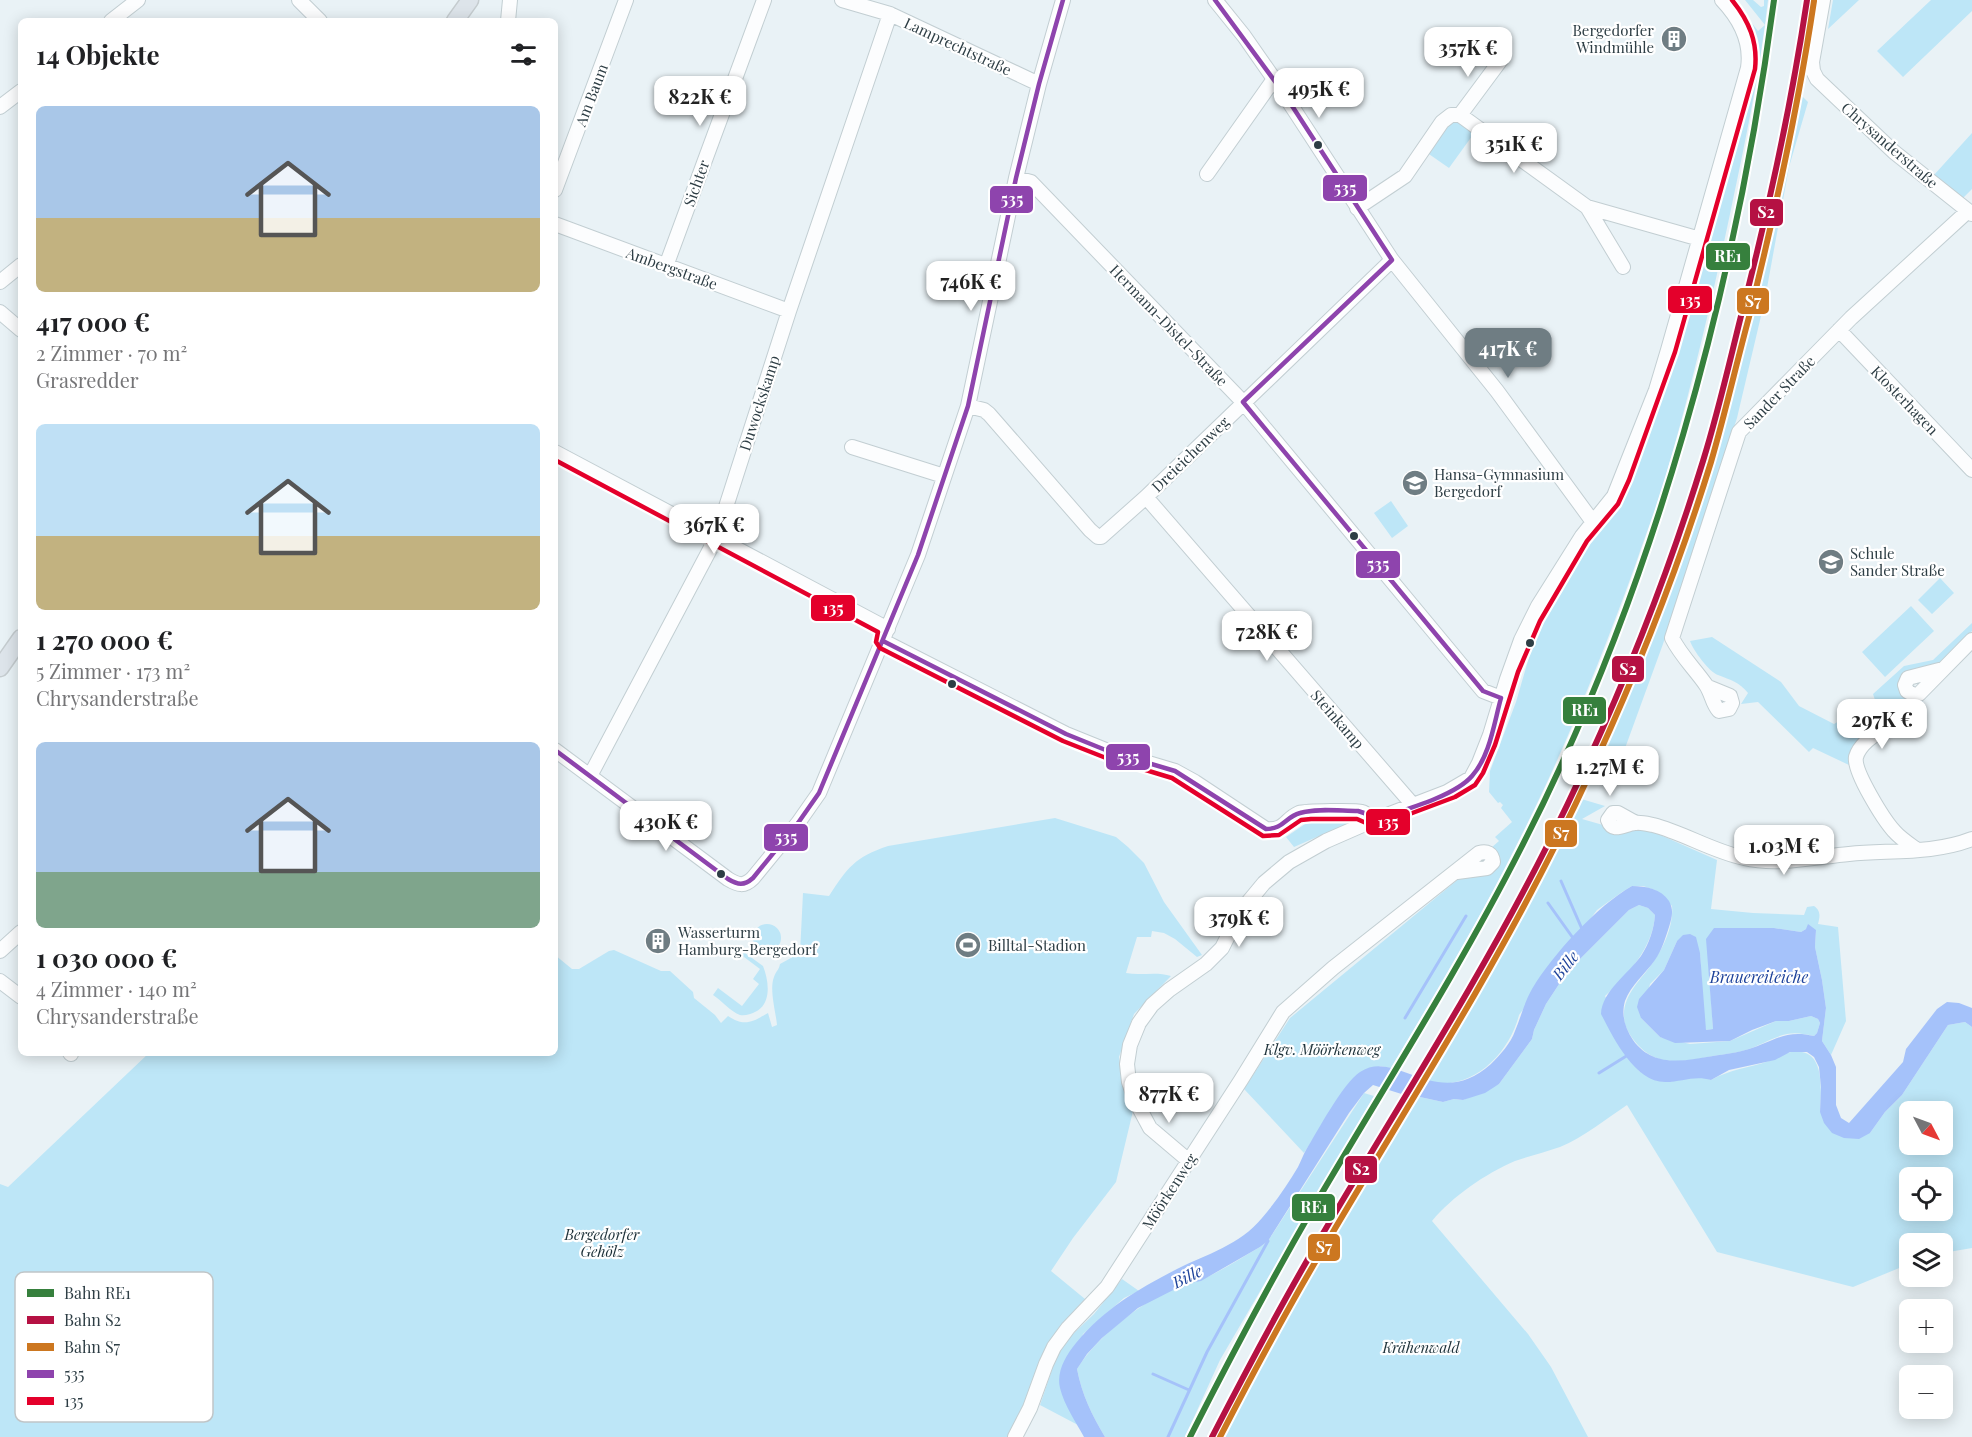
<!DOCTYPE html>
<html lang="de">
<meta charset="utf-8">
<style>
:root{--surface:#fff;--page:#f6f6f6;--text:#202124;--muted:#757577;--accent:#6f7d83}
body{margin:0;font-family:"Playfair Display",serif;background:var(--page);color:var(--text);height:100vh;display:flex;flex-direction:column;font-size:22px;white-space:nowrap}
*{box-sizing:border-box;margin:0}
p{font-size:20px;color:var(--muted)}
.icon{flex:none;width:33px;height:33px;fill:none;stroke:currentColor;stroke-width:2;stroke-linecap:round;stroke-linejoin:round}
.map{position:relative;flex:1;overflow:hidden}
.details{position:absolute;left:18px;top:18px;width:540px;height:1038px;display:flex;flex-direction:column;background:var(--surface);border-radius:9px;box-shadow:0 3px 15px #0003}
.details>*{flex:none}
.needle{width:39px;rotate:131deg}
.buttons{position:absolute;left:1899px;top:1101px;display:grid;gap:12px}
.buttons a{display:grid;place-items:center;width:54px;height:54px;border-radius:9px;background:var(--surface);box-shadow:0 3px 15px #0003;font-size:30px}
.price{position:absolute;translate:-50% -51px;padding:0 14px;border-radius:12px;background:#fff;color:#222;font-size:20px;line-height:39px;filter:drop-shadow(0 2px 3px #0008)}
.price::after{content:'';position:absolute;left:50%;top:36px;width:18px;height:14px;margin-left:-9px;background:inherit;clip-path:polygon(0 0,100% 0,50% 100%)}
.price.on{background:var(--accent);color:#fff}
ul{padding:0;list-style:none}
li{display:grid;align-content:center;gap:12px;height:318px;padding:0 18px}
li span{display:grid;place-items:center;height:186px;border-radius:9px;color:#555}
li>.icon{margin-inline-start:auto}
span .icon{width:108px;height:108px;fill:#fffc;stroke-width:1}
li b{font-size:26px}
h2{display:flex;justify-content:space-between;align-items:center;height:72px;padding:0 18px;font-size:26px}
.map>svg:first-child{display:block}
.green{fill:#bde6f7;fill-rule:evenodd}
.water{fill:#a5c2fa}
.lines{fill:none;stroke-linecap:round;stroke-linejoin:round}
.stream{stroke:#a5c2fa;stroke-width:3}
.minor-casing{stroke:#c2ced2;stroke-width:16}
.major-casing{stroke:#c5cccf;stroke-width:19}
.minor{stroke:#fcfdfe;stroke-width:14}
.major{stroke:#dde4ea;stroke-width:16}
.bus-1-casing{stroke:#fff;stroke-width:9}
.bus-2-casing{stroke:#fff;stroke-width:9}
.bus-1{stroke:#8e44ad;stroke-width:4.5}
.bus-2{stroke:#e4002b;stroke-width:4.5}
.rail-1-casing{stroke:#fff;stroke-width:10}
.rail-2-casing{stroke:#fff;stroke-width:10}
.rail-3-casing{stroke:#fff;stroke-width:10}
.rail-1{stroke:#36803d;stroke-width:6}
.rail-2{stroke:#b51143;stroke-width:6}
.rail-3{stroke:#cc7720;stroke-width:6}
.bus-dot{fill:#2e3e45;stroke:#fff;stroke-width:2}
.labels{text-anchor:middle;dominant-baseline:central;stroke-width:4.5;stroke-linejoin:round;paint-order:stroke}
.poi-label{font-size:15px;fill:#2e3e45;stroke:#fff;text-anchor:start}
.street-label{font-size:15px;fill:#2e3e45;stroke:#fff}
.park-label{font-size:15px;font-style:italic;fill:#1d3139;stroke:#fff}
.water-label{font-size:16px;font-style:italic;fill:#1d429a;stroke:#fff}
.key{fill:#fff;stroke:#c0c5c7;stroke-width:1.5}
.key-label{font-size:16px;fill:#2e3e45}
.line-badge{stroke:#fff;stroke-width:2}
.badge-label{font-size:16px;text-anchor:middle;font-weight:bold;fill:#fff}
</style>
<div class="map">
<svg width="1972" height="1437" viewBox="0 0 1972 1437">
<rect width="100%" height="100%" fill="#e9f2f6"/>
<path class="green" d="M1730,0h4l24,31 7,-6 -20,-25h8l8,7 3,-1v-6h4c-8,72 -23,143 -38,214 -19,90 -40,180 -66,268 -8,27 -19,54 -28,81 -35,97 -74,193 -121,285 -37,75 -81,147 -124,220l-11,-2 -35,23 -41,64 -60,-64 46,-71 171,-141 28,-4 2,-25 8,-7 -4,-4 17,-15 -11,-14 2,-3 -3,-3 -2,1 -9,-11 1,-21 26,-69 18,-62 15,-32 53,-83 42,-83 66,-205 44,-170 1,-24 -9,-21z
M1833,0h26l-31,29z
M1931,0h41v11l-69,66 -26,-26z
M1799,85l3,4 -3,4 9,9 -19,65 -24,132 -28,119 -74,226 -43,118 -22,-9 24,-55 38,-100 55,-159 50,-197z
M1457,121l18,11 -26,36 -23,-16 22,-29z
M1972,133v56l-9,9 -29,-23z
M1391,501l17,25 -16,12 -18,-25z
M1940,578l14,15 -22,21 -14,-14z
M1911,606l23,25 -49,46 -23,-25z
M1972,623v8l-32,33 -35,11 21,32 -26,24 -8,-11 -42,38 -1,7 -36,-17 -4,4 -51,-50 -17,2 7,-11c-9,-11 -17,-13 -30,-18 -9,-3 -25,-25 -28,-34l22,-4 69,45 18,24 35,18 41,-24 -2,-6 31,-28 29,-6z
M1578,798l27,8 -23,13 21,6 6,7 10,3 19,-6 11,1 68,30 -6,49 42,4 51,2 3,-8 7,-1c7,5 6,10 4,18l20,3 8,94 -15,34 -9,-14 4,-33 -4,-28 -7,-33 1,-17 -10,-1 -5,3 -27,-4 -67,11 6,90 -7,1 -2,-6 -4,-71 -23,-12 -13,29 -14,14 -9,34 19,19 30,7 40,-3 46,-20h13l22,-5 7,3 2,4 -3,10 -3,3c-8,-2 -19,-4 -27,-2 -11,2 -27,11 -38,15 -11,4 -24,5 -36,7 -25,5 -53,12 -73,-9 -6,-6 -12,-14 -15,-23 -6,-27 15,-42 29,-63 10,-14 20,-37 18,-55l-17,-16 -12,-4h-11l-10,6 -25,18 -78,105c-10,41 -53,82 -97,64l109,-190z
M1055,818l61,19 12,10 16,16 20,39 38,53 -5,2 -22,-18 -11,-6 -12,-2 -1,6h-14l-11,36c15,3 30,-2 45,3l-37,38 -15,43 3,19 11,35 -17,71 -43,56 -22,33 34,28 -28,32 -15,24 -16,49 -16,33h-1010v-253l8,3 141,-134h406v-98l17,14h7l30,-18 5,-1 47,21h9l23,21 1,6 21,17 6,8 7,-7c16,11 25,6 40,-3l4,14 5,-2c-1,-12 -8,-36 -3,-48 2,-6 5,-7 6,-13l20,-11 3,-60 26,3c18,-28 26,-39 59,-50z
M1321,819h29l1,3 -57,25 -8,-10 22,-15z
M1639,905l9,3 7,7c-2,32 -27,60 -50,81l34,75 16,9 13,2 32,-6 11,4c20,-11 37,-12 58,-19 8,-2 15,-8 22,-9 35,-6 30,37 29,60l50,21 15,-21 17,-17 46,-70 17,-3 7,5v221l-29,5 -1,-9h-32l-1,20 -56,23 -136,-35 -90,-147c-21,14 -43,32 -67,42 -15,5 -30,9 -45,14 -30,13 -62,35 -83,60l96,113 23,33 37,70h-366l65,-128 124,-212h9l23,5 11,-3 9,1 36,-16 33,-45 2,-9 12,-26 21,-32 62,-62zM1910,1112h32v32h-32zM1910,1178h32v32h-32z
M753 938a14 14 0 1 1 28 0a14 14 0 1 1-28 0Z
M734,945l29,21c6,15 9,38 -8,46 -4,2 -10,4 -15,3 -9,-3 -19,-15 -27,-20l5,-7 24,18 17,-22 -6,-5 7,-10 -28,-21z
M1364,1093l10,3 -154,264 -35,77h-80c-13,-22 -23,-42 -28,-68 22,-35 69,-71 108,-85 6,-2 12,-2 18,-5 20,-9 38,-21 57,-32l8,-6z
M1122,1279l17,12 -15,7 -41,36 -17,69 12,22 -38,-20 17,-50 14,-19 23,-22z"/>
<path class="water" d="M1632,886c14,0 29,3 37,15 5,9 3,16 0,26 -4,12 -7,23 -14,33 -10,14 -24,25 -30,41 -4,14 0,27 8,39 20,28 51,21 80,16 11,-2 24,-3 36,-7 25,-8 37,-20 65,-13l3,-3 3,-10 -2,-4 -7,-3 -22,5h-13l-24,9 -22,11 -55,2 -15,-6 -19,-19 -4,-11 2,-8 25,-29 13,-29 6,-6 7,-1 6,3 4,16 6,77 7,-1 -7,-90 8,-11h60l27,4 5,-3 2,-5 8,6 -1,17 7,33 4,28 -4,33 9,14 5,12v38l5,13 8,5 54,-61 3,-13 31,-40 10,-7 12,1 13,5v19l-7,-5 -17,3 -46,70 -17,17 -15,21 -11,6 -15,-1 -12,-5 -8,-10 -4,-11 1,-25 -2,-20 -5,-10 -7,-5h-17l-15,8 -46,10 -18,10c-16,-5 -30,2 -45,2 -31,1 -53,-45 -65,-68 1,-23 27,-40 40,-58 8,-12 13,-27 14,-41l-7,-7 -9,-3 -10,5 -62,62 -21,32 -12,26 -2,9 -33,45 -14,9 -22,7 -9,-1 -11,3 -23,-5h-9l-38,-12 -9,8 -15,20 -81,128 -8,6 -59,34 -16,3 -47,24 -36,30 -15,16 -10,15c5,26 15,46 28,68h-21c-8,-15 -20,-32 -24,-49 -4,-16 6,-33 16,-45 28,-34 62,-54 101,-74 30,-15 63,-24 85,-51 13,-15 26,-34 36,-51 3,-6 5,-12 8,-17 11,-18 37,-67 54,-78 36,-25 77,41 131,-8 9,-9 20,-21 24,-33 6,-14 9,-28 17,-42 21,-35 65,-83 100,-103z"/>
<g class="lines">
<path class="stream" d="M1561,881l21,48
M1548,903l25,35
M1405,1018l61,-102
M1599,1073l29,-18
M1153,1374l36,16
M1168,1437l39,-85 61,-111 -2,-2"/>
<g class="minor-casing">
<path id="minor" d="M299,0l21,21
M842,0l48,14 149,70
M1215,0l29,36 30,43 118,181 105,131 96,131
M1823,0l-11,62 1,9 4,8 77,73 78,62
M111,21l27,-21
M508,21l2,-21
M0,107l21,-16
M1460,115l43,-58 -24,-17
M1207,174l67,-95
M1016,178l15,4 212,220 240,289 18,7
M555,190l71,-190
M1587,207l36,60
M1357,208l48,-32 37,-54 9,-7h9l127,92 113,32
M555,224l234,87
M666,266l98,-266
M0,282l21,-17
M0,312l21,18
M1839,330l133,140
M968,406l16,4 5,4 101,116 8,7h3l45,-40 246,-237
M852,447l92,29
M555,452l333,177
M1146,497l267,308
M883,641l183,93 42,17 67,20 20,11 71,47c19,2 19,-10 33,-16 7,-2 56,-3 63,-1 4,1 9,6 12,8
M1943,669l-35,9 -3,7 2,6 7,4 5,-1 53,-54
M1708,687l22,9 2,7 -3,6 -10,2c-7,-8 -7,-17 -13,-26 -11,-16 -25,-29 -34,-47l67,-206 112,-114 117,-107
M1890,726c-12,6 -30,17 -34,31 -3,14 28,63 38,74 6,7 15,13 22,18
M555,750l173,129c10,6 16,8 25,-1l45,-55 21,-30 99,-238 50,-149 48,-228 23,-94 24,-84
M590,776l126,-238 73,-227 101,-297
M1636,823l-18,-10h-5l-5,7c5,14 16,4 27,3 5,-1 13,1 18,2 31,8 59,26 91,33 33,8 72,-1 105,-4 41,-4 85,0 123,-15
M0,951l21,-19
M0,981l21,16
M70,1053l1,1
M1189,1161l-39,-33 -15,-28 -6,-18 -2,-18 3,-19 9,-22 13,-18 17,-15 37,-26 16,-16 18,-36 24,-29 25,-21 37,-21 48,-21 73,-28 24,-14 8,-15 11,-28 17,-56 14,-39 17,-34 44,-70 32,-40 42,-106 12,-40 80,-282c4,-27 -8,-49 -26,-68
M1015,1437l15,-29 16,-44 8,-17 14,-19 39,-41 134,-207 42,-68 50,-44 146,-115c8,-2 13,0 14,9l-6,6 -30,4"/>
</g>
<g class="major-casing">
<path id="major" d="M455,21l15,-21
M0,668l21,-30"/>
</g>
<use href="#minor" class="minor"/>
<use href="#major" class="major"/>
<g class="bus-1-casing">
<path id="bus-1" d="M1215,0l70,95 107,165 -149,142 240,289 18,7
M883,641l183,93 42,17 67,20 91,58c18,0 19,-12 34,-16 17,-5 40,-2 58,-2l6,2 10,7
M555,750l173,129c10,6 16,7 25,-1l45,-55 21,-30 99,-238 50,-149 48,-228 23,-94 24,-84
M1374,820c26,-9 80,-23 98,-44 18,-20 22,-53 29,-78"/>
</g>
<g class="bus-2-casing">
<path id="bus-2" d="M555,460l323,172 -2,10 4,6 183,93 43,17 66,20 91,58 16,-1 22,-15 10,-1h46l18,8 80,-30 20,-12 8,-12 12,-28 23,-73 22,-51 47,-80 31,-37 11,-24 46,-128 80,-283c3,-27 -6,-48 -23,-69"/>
</g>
<use href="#bus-1" class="bus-1"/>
<use href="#bus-2" class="bus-2"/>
<g class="rail-1-casing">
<path id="rail-1" d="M1190,1437c38,-75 77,-149 119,-222 71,-122 148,-241 212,-367 133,-259 215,-561 253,-848"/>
</g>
<g class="rail-2-casing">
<path id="rail-2" d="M1212,1437c36,-70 73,-140 113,-207 75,-127 155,-251 221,-382 63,-125 116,-254 157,-387 15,-48 26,-97 38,-145 27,-104 50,-209 66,-316"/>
</g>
<g class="rail-3-casing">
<path id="rail-3" d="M1220,1437c35,-68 71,-135 110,-200 76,-129 157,-255 224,-389 62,-124 116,-253 157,-386 14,-48 25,-97 38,-145 26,-104 49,-209 65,-316"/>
</g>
<use href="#rail-1" class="rail-1"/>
<use href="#rail-2" class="rail-2"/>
<use href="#rail-3" class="rail-3"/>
</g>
<defs>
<g id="building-disc" transform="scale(1.35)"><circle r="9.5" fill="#6f7d83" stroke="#fff"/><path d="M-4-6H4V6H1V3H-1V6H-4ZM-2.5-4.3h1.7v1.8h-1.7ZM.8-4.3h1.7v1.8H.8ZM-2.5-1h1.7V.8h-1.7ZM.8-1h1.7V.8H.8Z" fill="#fff"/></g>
<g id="school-disc" transform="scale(1.35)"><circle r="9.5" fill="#6f7d83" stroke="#fff"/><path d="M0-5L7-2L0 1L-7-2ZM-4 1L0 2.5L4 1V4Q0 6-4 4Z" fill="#fff"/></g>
<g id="stadium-disc" transform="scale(1.35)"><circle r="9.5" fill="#6f7d83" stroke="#fff"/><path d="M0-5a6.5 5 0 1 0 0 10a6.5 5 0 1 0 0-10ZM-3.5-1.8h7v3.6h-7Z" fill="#fff"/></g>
</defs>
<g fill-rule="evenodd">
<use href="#building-disc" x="1674" y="39"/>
<use href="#school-disc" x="1415" y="483"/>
<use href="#school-disc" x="1831" y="562"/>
<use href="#building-disc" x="658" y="941"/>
<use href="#stadium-disc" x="968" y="945"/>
</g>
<g class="bus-dot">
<circle cx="1318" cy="145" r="5"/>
<circle cx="1354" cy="536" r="5"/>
<circle cx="1530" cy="643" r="5"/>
<circle cx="952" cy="684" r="5"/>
<circle cx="721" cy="874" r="5"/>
</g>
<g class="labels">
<g class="poi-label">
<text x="1654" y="30" text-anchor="end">Bergedorfer<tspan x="1654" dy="17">Windmühle</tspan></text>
<text x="1434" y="474">Hansa-Gymnasium<tspan x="1434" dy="17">Bergedorf</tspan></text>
<text x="1850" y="553">Schule<tspan x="1850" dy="17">Sander Straße</tspan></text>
<text x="678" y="932">Wasserturm<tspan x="678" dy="17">Hamburg-Bergedorf</tspan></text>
<text x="988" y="945">Billtal-Stadion</text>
</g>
<g class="street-label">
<text transform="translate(958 46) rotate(25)">Lamprechtstraße</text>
<text transform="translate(591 95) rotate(-69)">Am Baum</text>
<text transform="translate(1890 145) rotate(41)">Chrysanderstraße</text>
<text transform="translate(696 183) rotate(-70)">Sichter</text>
<text transform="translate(672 268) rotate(20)">Ambergstraße</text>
<text transform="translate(1169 325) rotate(46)">Hermann-Distel-Straße</text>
<text transform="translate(1779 392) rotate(-46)">Sander Straße</text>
<text transform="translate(1905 400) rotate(46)">Klosterhagen</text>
<text transform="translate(759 403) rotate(-72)">Duwockskamp</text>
<text transform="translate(1190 454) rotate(-44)">Dreieichenweg</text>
<text transform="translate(1338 719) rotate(49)">Steinkamp</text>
<text transform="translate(1169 1191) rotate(-57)">Möörkenweg</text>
</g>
<g class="park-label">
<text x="1322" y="1049">Klgv. Möörkenweg</text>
<text x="602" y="1234">Bergedorfer<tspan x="602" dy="17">Gehölz</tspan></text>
<text x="1421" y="1347">Krähenwald</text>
</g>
<g class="water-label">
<text transform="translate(1565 965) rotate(-52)">Bille</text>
<text x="1759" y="976">Brauereiteiche</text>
<text transform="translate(1187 1276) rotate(-27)">Bille</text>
</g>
</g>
<rect x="15" y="1272" width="198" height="150" rx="9" class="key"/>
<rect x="27" y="1289" width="27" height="8" fill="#36803d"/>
<rect x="27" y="1316" width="27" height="8" fill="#b51143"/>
<rect x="27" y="1343" width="27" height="8" fill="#cc7720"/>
<rect x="27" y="1370" width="27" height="8" fill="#8e44ad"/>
<rect x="27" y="1397" width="27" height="8" fill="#e4002b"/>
<g class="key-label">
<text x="64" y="1299">Bahn RE1</text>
<text x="64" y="1326">Bahn S2</text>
<text x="64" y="1353">Bahn S7</text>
<text x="64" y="1380">535</text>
<text x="64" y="1407">135</text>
</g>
<g class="line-badge">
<rect x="1322" y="174" width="46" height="28" rx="6" fill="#8e44ad"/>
<rect x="989" y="185" width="45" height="29" rx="6" fill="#8e44ad"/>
<rect x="1749" y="198" width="35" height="29" rx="6" fill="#b51143"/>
<rect x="1705" y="242" width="46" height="29" rx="6" fill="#36803d"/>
<rect x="1667" y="285" width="46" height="29" rx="6" fill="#e4002b"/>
<rect x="1736" y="287" width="34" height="28" rx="6" fill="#cc7720"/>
<rect x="1355" y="550" width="46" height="29" rx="6" fill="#8e44ad"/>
<rect x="810" y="594" width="46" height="28" rx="6" fill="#e4002b"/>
<rect x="1611" y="655" width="34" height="28" rx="6" fill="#b51143"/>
<rect x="1562" y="696" width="45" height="29" rx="6" fill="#36803d"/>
<rect x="1105" y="743" width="46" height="28" rx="6" fill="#8e44ad"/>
<rect x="1365" y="808" width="46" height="28" rx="6" fill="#e4002b"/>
<rect x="1544" y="819" width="34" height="29" rx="6" fill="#cc7720"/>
<rect x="763" y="823" width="46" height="29" rx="6" fill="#8e44ad"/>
<rect x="1344" y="1155" width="34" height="29" rx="6" fill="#b51143"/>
<rect x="1291" y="1193" width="45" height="29" rx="6" fill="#36803d"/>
<rect x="1307" y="1233" width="34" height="29" rx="6" fill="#cc7720"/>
</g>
<g class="badge-label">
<text x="1345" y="194">535</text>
<text x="1012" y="205">535</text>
<text x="1766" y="218">S2</text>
<text x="1728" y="262">RE1</text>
<text x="1690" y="306">135</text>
<text x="1753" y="307">S7</text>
<text x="1378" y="570">535</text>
<text x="833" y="614">135</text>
<text x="1628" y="675">S2</text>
<text x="1585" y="716">RE1</text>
<text x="1128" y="763">535</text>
<text x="1388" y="828">135</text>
<text x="1561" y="839">S7</text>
<text x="786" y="843">535</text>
<text x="1361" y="1175">S2</text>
<text x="1314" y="1213">RE1</text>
<text x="1324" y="1253">S7</text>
</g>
</svg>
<div class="buttons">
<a><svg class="needle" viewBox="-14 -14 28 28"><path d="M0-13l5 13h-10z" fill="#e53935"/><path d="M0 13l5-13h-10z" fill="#757577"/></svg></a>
<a><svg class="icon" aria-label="locate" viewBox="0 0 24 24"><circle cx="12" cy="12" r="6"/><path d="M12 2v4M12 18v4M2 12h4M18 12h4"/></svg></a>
<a><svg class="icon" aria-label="layers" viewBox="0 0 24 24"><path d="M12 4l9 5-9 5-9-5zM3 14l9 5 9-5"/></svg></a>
<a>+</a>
<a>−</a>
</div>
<b class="price" style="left:1468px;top:78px">357K €</b>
<b class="price" style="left:1319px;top:119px">495K €</b>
<b class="price" style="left:700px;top:127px">822K €</b>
<b class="price" style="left:1514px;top:174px">351K €</b>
<b class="price" style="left:971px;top:312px">746K €</b>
<b class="price on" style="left:1508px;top:379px">417K €</b>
<b class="price" style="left:714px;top:555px">367K €</b>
<b class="price" style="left:1267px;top:662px">728K €</b>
<b class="price" style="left:1882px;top:750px">297K €</b>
<b class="price" style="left:1610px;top:797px">1.27M €</b>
<b class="price" style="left:666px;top:852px">430K €</b>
<b class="price" style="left:1784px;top:876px">1.03M €</b>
<b class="price" style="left:1239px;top:948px">379K €</b>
<b class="price" style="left:1169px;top:1124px">877K €</b>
<section class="details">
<h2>14 Objekte<svg class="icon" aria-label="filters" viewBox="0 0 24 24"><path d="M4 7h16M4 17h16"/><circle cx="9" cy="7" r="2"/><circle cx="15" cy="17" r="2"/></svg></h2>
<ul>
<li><span style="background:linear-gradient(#a9c7e8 60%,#c2b280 0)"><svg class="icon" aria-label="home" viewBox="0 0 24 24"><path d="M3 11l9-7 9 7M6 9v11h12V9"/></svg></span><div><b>417 000 €</b><p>2 Zimmer · 70 m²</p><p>Grasredder</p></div></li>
<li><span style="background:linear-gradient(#bfe0f5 60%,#c2b280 0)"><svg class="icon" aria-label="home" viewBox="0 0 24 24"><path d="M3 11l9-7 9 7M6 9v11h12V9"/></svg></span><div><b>1 270 000 €</b><p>5 Zimmer · 173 m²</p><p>Chrysanderstraße</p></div></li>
<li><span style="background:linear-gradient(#a9c7e8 70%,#7fa58c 0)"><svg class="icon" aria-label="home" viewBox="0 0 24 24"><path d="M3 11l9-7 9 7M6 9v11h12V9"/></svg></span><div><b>1 030 000 €</b><p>4 Zimmer · 140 m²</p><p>Chrysanderstraße</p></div></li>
</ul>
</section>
</div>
